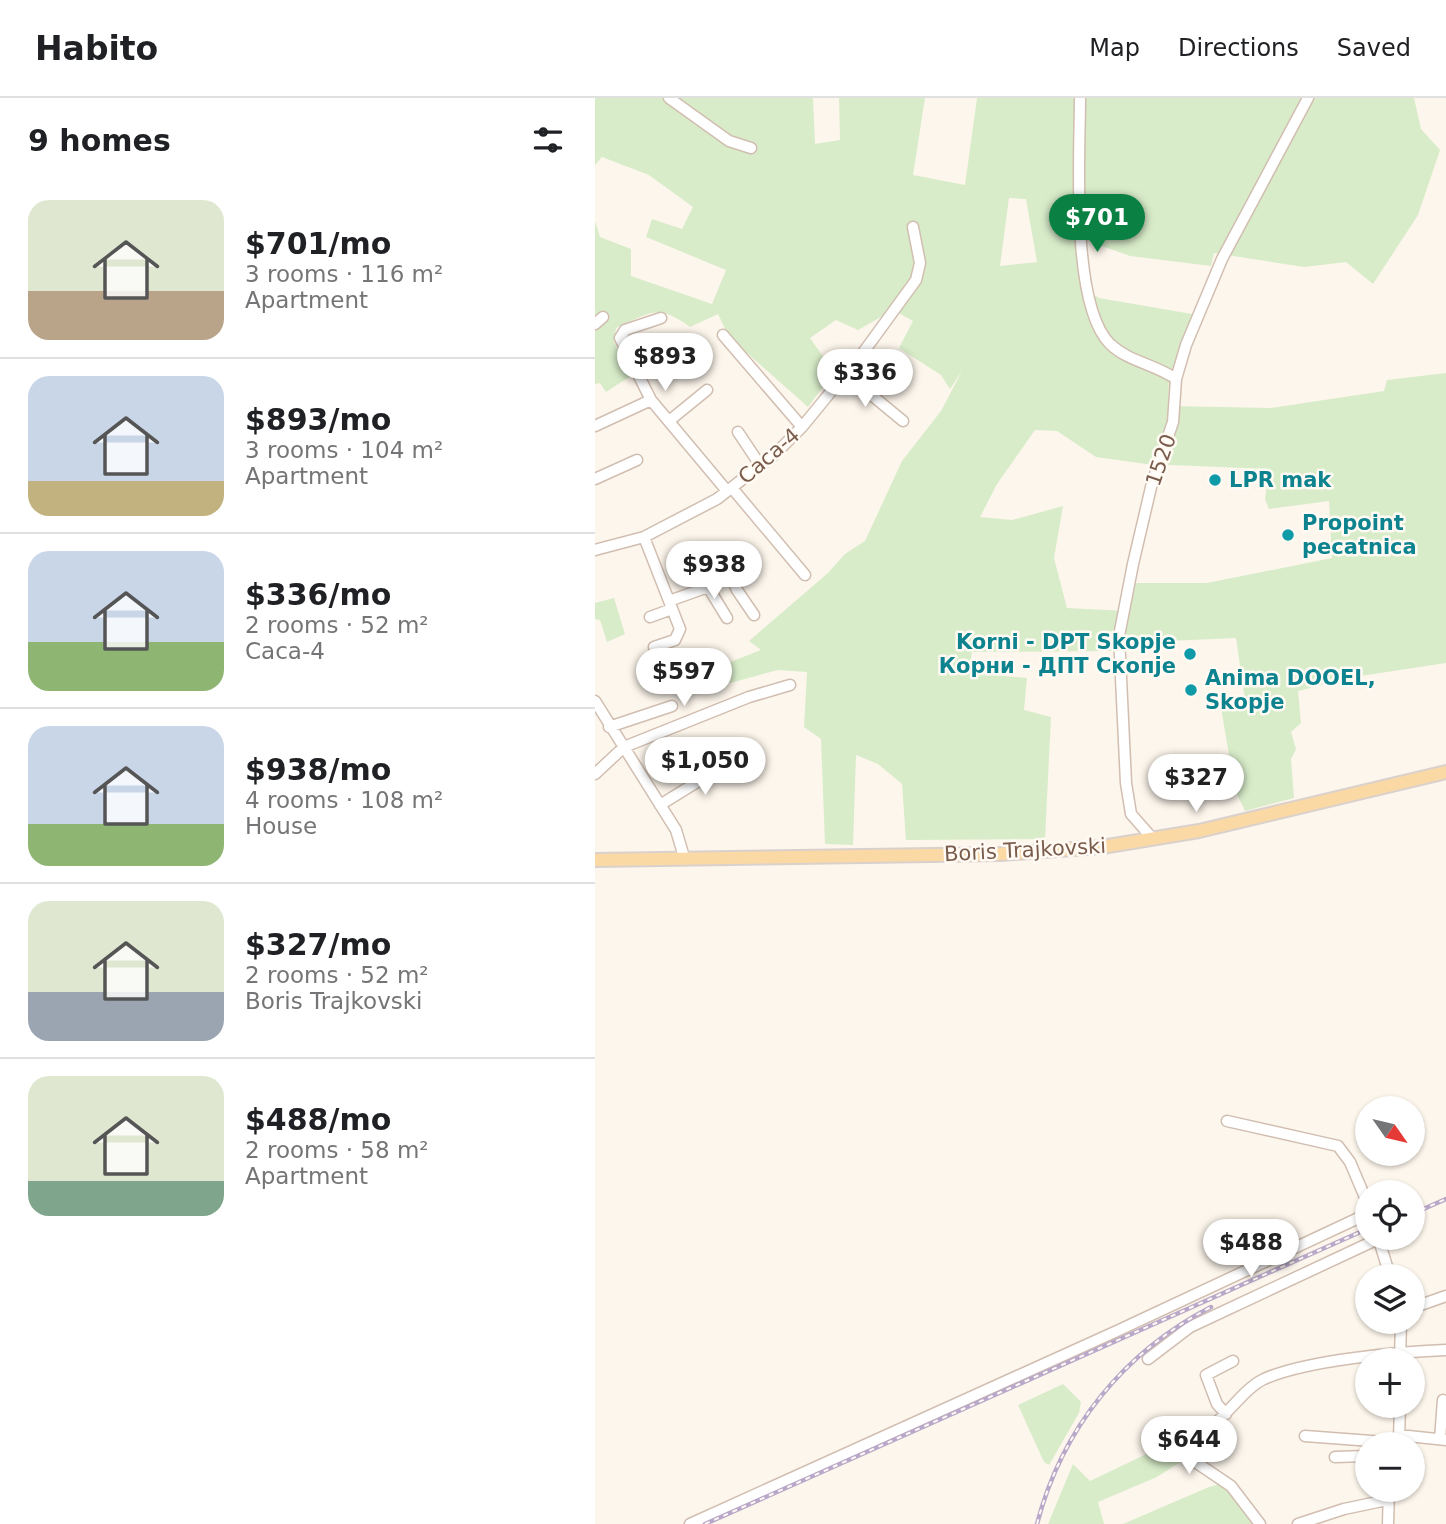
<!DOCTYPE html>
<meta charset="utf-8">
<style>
:root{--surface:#fff;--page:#f2f2f2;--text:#202124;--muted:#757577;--line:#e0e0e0;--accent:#0b8043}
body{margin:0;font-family:"DejaVu Sans",sans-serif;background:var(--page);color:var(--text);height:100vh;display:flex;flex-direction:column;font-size:26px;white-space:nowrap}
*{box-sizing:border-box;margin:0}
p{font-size:23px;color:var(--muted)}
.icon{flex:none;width:38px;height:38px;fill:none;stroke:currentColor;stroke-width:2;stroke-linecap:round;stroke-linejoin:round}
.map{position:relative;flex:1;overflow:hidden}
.panel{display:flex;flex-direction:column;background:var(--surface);width:595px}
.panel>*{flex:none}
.needle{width:46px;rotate:124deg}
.buttons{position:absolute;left:760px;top:998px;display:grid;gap:14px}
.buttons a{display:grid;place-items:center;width:70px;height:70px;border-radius:50%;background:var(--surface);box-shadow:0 2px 5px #0004;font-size:35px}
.price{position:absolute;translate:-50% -60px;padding:0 16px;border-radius:24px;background:#fff;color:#222;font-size:23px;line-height:46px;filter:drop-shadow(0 2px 4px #0008)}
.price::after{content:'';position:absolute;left:50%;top:42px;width:21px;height:16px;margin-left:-10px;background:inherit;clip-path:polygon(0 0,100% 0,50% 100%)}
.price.active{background:var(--accent);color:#fff}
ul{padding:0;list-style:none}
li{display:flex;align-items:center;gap:21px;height:175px;padding:0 28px}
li+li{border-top:2px solid var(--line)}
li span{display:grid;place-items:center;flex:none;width:196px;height:140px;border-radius:21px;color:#555}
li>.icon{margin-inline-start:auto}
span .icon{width:84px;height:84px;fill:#fffc;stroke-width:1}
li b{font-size:30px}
h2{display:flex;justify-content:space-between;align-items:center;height:84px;padding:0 28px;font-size:30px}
header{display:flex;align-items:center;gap:42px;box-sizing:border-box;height:98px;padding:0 35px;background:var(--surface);border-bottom:2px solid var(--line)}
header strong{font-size:33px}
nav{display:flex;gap:38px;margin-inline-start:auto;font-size:24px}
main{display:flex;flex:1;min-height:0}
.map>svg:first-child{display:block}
.green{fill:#d8ecc9;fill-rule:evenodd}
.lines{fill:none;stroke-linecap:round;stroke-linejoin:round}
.minor-casing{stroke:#d1beb0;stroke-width:13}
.major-casing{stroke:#dad1cd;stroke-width:16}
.minor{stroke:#fff;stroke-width:10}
.major{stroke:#fbd9a5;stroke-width:12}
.rail-casing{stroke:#b9a8c9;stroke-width:4.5}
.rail{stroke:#fffaf3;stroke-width:2;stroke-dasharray:5;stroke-linecap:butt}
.culture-dot{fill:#0f9aa8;stroke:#fffaf3;stroke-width:2.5}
.labels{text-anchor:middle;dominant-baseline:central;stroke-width:5;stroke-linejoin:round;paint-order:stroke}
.street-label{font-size:21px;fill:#7a5c4d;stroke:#fffaf3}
.culture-label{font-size:21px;font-weight:bold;fill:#0d838f;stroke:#fffaf3;text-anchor:start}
</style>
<header>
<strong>Habito</strong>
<nav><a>Map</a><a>Directions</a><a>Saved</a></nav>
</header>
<main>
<section class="panel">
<h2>9 homes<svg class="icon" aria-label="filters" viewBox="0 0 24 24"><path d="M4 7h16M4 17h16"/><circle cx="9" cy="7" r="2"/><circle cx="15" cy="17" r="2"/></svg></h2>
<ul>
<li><span style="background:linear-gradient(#dfe7d0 65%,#b9a48a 0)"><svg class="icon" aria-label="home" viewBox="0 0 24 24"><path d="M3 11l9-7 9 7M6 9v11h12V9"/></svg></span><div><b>$701/mo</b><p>3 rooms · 116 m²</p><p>Apartment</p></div></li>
<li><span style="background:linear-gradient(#c9d6e8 75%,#c2b280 0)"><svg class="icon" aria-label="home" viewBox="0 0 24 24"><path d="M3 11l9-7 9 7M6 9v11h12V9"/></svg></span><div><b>$893/mo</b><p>3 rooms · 104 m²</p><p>Apartment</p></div></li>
<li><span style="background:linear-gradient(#c9d6e8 65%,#8fb573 0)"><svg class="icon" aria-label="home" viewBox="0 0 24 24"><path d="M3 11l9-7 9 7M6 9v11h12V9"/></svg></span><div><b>$336/mo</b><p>2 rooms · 52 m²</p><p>Саса-4</p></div></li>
<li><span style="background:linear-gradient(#c9d6e8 70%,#8fb573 0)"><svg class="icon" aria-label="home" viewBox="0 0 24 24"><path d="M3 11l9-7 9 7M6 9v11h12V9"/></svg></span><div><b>$938/mo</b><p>4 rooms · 108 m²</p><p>House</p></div></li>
<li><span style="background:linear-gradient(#dfe7d0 65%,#9aa5b1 0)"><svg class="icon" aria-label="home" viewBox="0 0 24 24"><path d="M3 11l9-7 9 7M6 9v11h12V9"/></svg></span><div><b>$327/mo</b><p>2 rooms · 52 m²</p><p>Boris Trajkovski</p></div></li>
<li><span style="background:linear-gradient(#dfe7d0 75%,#7fa58c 0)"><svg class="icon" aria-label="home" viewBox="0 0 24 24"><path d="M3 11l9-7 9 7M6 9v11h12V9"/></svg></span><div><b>$488/mo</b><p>2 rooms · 58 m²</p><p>Apartment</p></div></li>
</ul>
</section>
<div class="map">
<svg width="851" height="1426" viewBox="0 0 851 1426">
<rect width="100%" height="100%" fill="#fdf6ec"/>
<path class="green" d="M0,0h218l2,46 25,-4 -1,-42h86l-12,77 52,10 12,-87h437l7,31 19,21 -22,65 -45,69 -27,-22 -42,5 -90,-14 -3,13 -81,-10 -56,-20 9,52 16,10 93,16c5,20 -6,56 -23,66l-1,26 103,2 113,-17 3,-11 59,-7v290l-92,14 -56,14 3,32 -10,9 5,17 -5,10 3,39 -49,13 -10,-21 -14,-82 25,-1 -10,-69 -114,5 -8,8 -142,1 -3,21 58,5 -3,32 27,7 -6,122 -139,1 -4,-56 -24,-20 -22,-9 -3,90 -28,-1 -4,-105 -17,-12 3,-55 -29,-2 -48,13 -10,-17 41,-16 -12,-9 79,-68 17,-19 20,-13 37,-80 39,-50 21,-40 -12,18 -9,-14 -42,-27 14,-27 -20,-11 -35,20 -22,-10 -26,18 24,34 -26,35 -79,-70 -11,-23 -28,13c-33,-24 -40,-14 -74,1l-2,14 17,34 -25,16 -6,-9 -5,1v-163l5,16 31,12v27l81,28 14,-34 -80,-33 6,-18 30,10 11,-22 -44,-32 -47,-18 -7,8zM414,100l17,1 11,63 -37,4zM440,332l22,1 39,26 50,7 123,5 -4,30 4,10 60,-8 3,57 -125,25h-78l-4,28 -58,-3 -13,-50 9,-52 -51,14 -32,-3 17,-33z
M19,500l11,36 -18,8 -7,-22 -5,-1v-16z
M468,1286l18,18 -2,11 -30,52 -5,-3 -26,-57z
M566,1349l27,10 -31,20 -59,25 6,22h-56l25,-60 17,17z
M632,1384l33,42h-137l86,-37z"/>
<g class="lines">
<g class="minor-casing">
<path id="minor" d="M74,0l60,43 22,7
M485,0c0,56 -10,206 30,246 19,18 45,20 66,35
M0,226l8,-7
M128,237l79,92
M251,276l57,47
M56,302l76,91
M74,323l38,-31
M0,328l56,-26 -31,-62 5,-8 36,-12
M143,334l22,33
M0,381l42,-19
M137,390l73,87
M49,439l36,92 -5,11 -21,7
M0,452l49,-13 73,-38 58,-45 27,-27 63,-77 51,-70 4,-17 -7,-36
M131,468l11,24 17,25
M113,489l19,31
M74,503l39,-14v-12l29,-14
M55,519l22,-8
M0,603l81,129 8,27
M14,629l63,-21
M0,676l29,-27 125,-50 41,-12
M65,707l71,-44
M558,741l-22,-25 -5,-31 -7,-147 14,-72 19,-81 21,-61 3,-43 10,-34 36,-86 86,-161
M632,1023l111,25 12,16 17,40
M783,1139l12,39
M817,1210l34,-12
M553,1261l42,-32 188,-88
M805,1262l1,-39
M631,1316l-9,-10 -11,-29 27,-14
M804,1337l47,5
M710,1338l93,7
M845,1341l3,-39
M804,1342l1,-35
M740,1359l32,-1
M95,1426l427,-193 250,-117
M665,1426l-29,-38 -43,-29c-4,-17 13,-22 24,-31 17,-13 33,-38 52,-47 43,-19 134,-27 182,-29
M703,1426l46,-15 43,-9
M793,1426l1,-35"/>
</g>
<g class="major-casing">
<path id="major" d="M0,762l405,-6 102,-7 97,-16 247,-59"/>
</g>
<use href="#minor" class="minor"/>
<use href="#major" class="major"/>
<g class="rail-casing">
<path id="rail" d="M817,1116l34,-15
M110,1426l662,-295
M442,1426c25,-96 87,-172 174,-217"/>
</g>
<use href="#rail" class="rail"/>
</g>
<g class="culture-dot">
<circle cx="620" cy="382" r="7"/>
<circle cx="693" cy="437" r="7"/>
<circle cx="595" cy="556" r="7"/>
<circle cx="596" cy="592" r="7"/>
</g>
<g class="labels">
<g class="street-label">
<text transform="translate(174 358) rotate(-41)">Саса-4</text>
<text transform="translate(566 362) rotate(-71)">1520</text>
<text transform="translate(430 752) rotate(-3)">Boris Trajkovski</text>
</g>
<g class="culture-label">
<text x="634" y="382">LPR mak</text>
<text x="707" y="425">Propoint<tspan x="707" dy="24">pecatnica</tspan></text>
<text x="581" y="544" text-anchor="end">Korni - DPT Skopje<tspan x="581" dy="24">Корни - ДПТ Скопје</tspan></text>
<text x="610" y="580">Anima DOOEL,<tspan x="610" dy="24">Skopje</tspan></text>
</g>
</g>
</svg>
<div class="buttons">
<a><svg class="needle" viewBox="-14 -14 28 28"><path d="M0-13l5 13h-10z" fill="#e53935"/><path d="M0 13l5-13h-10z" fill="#757577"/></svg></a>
<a><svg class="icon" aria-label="locate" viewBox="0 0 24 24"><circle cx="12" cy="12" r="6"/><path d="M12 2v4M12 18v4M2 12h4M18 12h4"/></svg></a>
<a><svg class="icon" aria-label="layers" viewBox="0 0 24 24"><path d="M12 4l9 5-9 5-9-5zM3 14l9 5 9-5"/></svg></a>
<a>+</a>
<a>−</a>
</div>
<b class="price active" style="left:502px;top:156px">$701</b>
<b class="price" style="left:70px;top:295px">$893</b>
<b class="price" style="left:270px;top:311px">$336</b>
<b class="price" style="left:119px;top:503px">$938</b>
<b class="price" style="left:89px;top:610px">$597</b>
<b class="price" style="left:110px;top:699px">$1,050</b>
<b class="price" style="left:601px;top:716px">$327</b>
<b class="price" style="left:656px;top:1181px">$488</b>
<b class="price" style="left:594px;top:1378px">$644</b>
</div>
</main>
